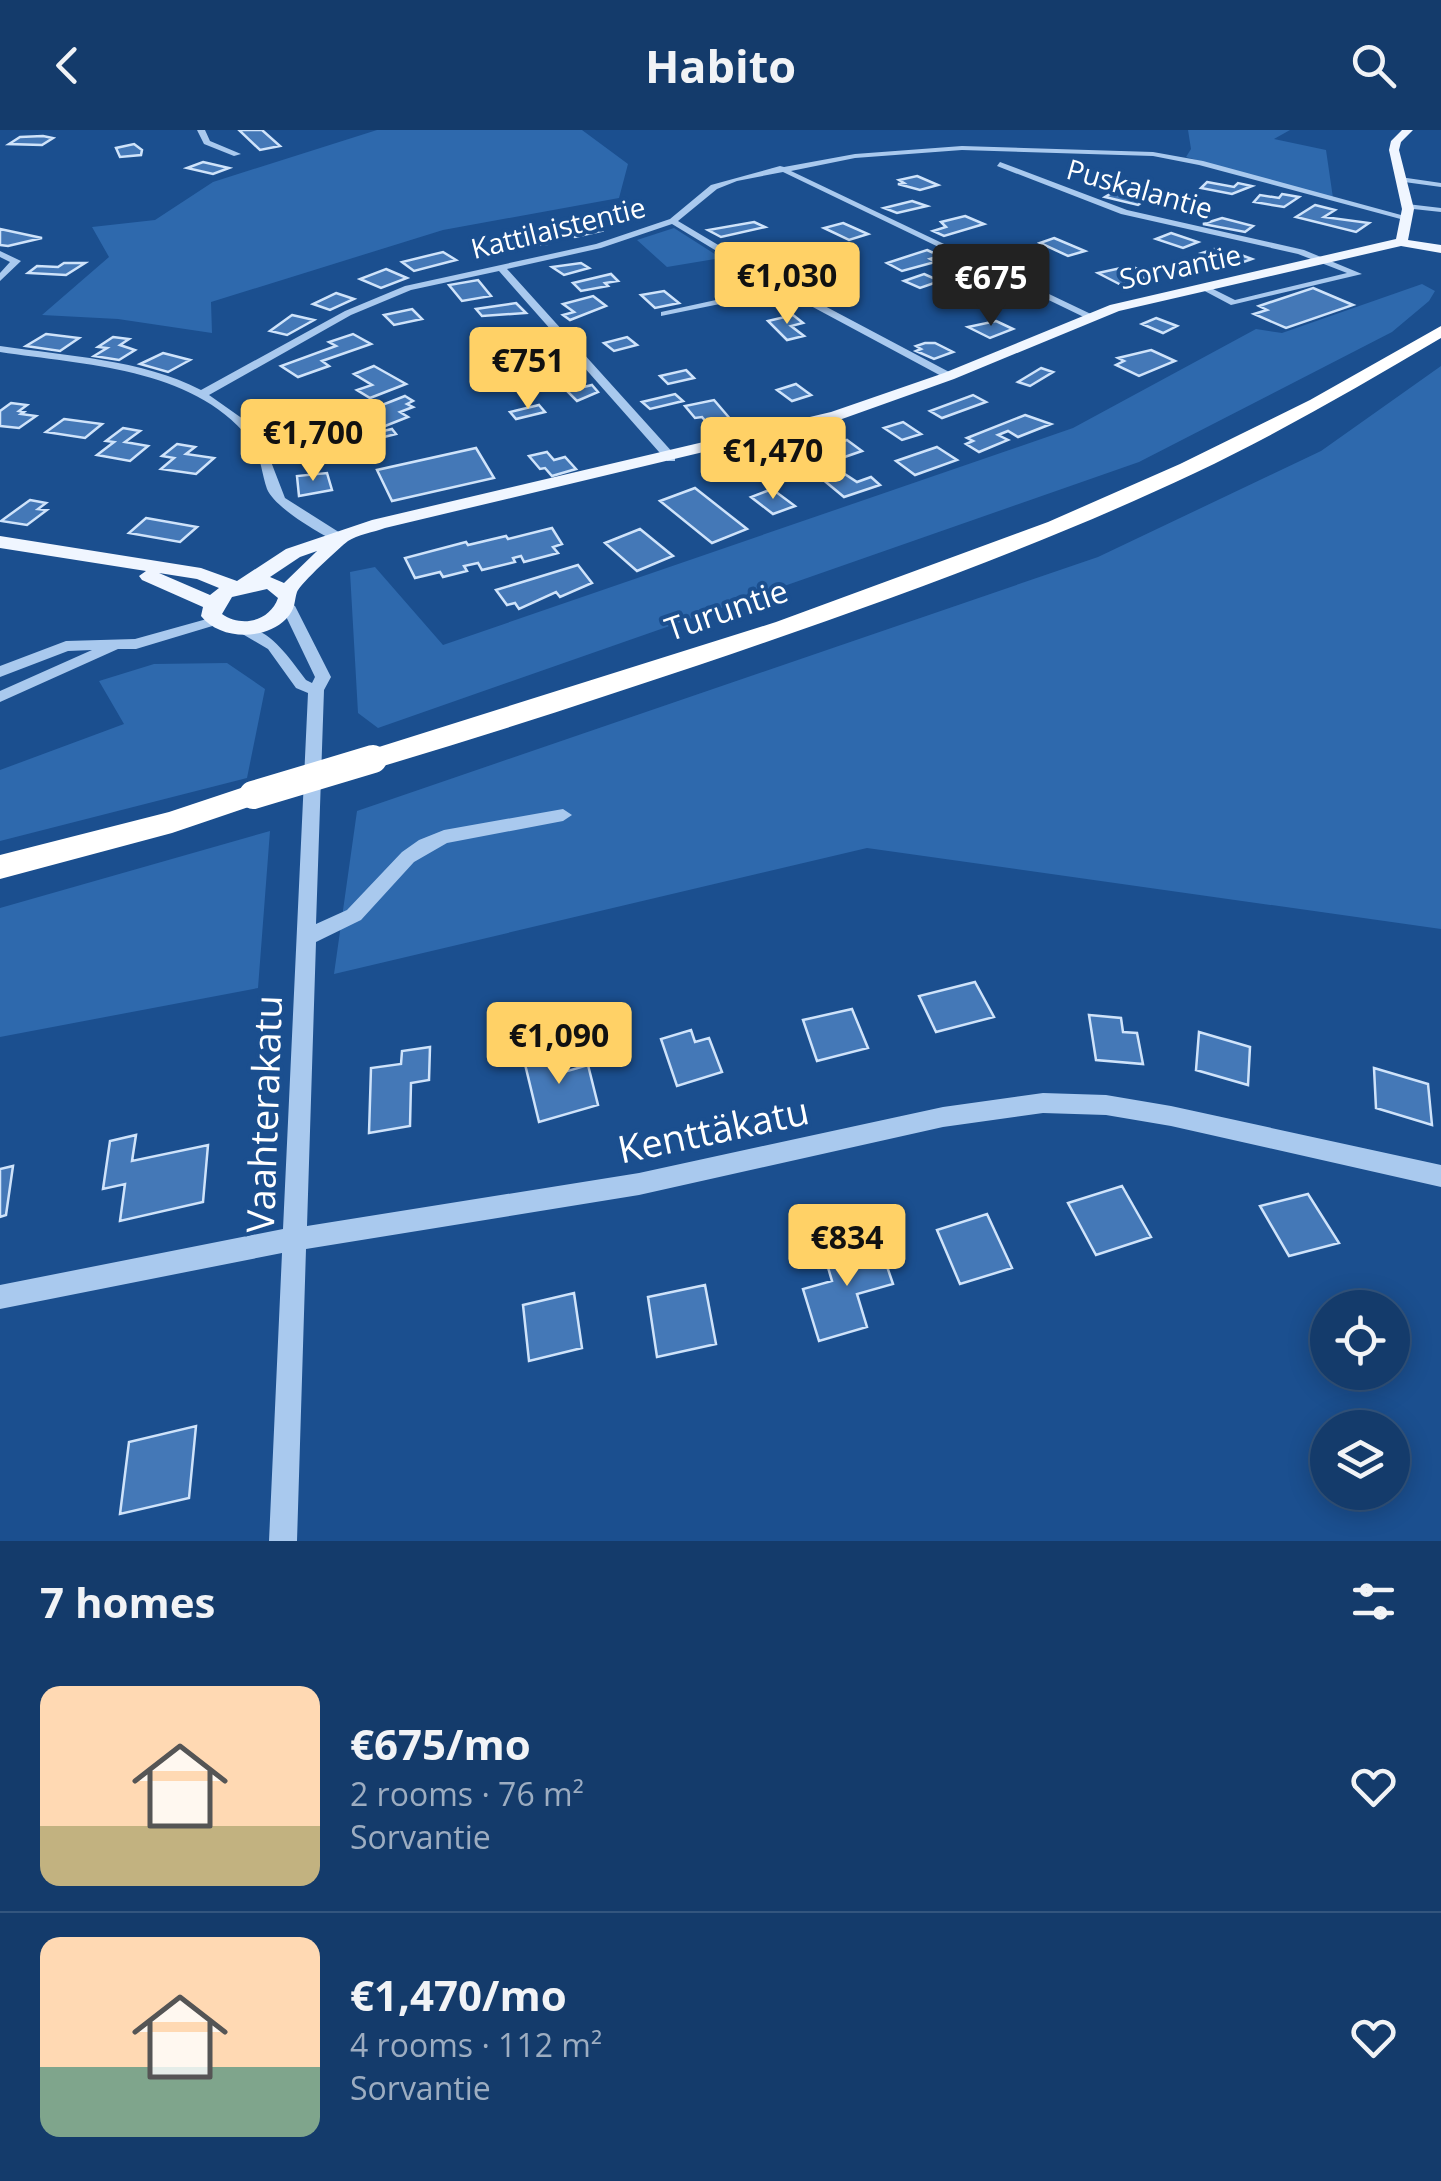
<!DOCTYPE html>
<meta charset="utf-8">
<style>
:root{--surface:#143b6b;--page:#214673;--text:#f1f3f6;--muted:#9dadc1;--line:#33557e;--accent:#ffd166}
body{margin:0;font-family:"Open Sans",sans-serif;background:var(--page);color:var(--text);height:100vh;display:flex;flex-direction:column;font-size:38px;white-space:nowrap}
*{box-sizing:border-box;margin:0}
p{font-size:32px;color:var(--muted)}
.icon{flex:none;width:55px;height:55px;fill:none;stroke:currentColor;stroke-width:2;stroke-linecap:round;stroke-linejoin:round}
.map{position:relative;height:1411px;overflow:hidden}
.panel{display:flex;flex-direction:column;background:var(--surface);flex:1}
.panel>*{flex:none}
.controls{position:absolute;left:1310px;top:1160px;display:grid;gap:20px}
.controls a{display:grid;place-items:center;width:100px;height:100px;border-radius:50%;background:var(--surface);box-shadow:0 5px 25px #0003,0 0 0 2px var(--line);font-size:50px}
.price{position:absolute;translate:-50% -85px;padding:0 22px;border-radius:10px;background:var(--accent);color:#111;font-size:32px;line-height:65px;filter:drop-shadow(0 2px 5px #0008)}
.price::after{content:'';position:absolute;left:50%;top:60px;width:30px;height:22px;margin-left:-15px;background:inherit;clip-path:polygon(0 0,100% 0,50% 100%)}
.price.current{background:#222;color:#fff}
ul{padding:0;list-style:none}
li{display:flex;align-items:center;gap:30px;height:250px;padding:0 40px}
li+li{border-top:2px solid var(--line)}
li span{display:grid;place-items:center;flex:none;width:280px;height:200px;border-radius:20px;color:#555}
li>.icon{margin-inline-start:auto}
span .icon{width:120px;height:120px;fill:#fffc;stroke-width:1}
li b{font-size:42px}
h2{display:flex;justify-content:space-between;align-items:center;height:120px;padding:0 40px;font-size:42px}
header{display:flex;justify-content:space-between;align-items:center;height:130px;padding:0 40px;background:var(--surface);font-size:45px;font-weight:700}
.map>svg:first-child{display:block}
.green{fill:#2e69ad}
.building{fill:#4478b7;stroke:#cfe3fa;stroke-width:2.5}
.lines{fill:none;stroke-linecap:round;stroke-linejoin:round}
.minor{fill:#a9c9ee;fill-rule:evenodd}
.major{fill:#f0f6ff;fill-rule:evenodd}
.highway{fill:#fff;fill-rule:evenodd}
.highway-bridge{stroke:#fff;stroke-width:28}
.labels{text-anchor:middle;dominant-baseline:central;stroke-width:8;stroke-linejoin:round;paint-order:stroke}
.far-street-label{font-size:28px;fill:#fff;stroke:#1b4f8f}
.street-label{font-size:32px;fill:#fff;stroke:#1b4f8f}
.near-street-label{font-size:38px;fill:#fff;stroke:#1b4f8f}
</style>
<header><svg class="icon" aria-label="back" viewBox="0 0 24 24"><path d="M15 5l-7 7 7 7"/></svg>Habito<svg class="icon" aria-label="search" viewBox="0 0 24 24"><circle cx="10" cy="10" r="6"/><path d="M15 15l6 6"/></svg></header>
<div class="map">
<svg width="1441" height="1411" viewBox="0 0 1441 1411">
<rect width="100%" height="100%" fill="#1b4f8f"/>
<path class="green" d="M377,0h205l46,34 -9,34 -176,32 -232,72 1,31 -94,-14 -76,-4 67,-58 -17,-30 63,-7 58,-38z
M1188,0h102l-16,9 52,11 7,48 -147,-41 5,-8z
M674,98l47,30 -54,9 -30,-27z
M1422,154l13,7 -6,10 -37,31 -253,130 -761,266 -20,-15 -8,-141 25,-5 68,78 630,-217 183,-99 26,4z
M1441,236v563l-574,-81 -533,126 23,-163 741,-254 223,-106z
M227,533l38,26 -18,89 -247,63v-71l124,-46 -25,-43 55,-17z
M270,701l-12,157 -258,49v-129z"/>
<path class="building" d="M239,0h23l18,16 -20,4z
M20,7l23,-1 10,2 -11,7 -33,-1z
M134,14l8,6 -1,5 -21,2 -4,-9z
M203,32l26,6 -16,6 -26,-6z
M917,46l21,9 -18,5 -22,-6 6,-1 -5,-3z
M1207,52l27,5 4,-4 14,3 -20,8 -31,-6z
M1115,61l33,7 -10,7 -33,-8z
M1282,64l17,3 -15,10 -30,-5 6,-7 19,3z
M912,71l15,5 -30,7 -13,-5z
M1315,75l20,5 -11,7 45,6 -13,9 -60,-15z
M965,86l19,8 -40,12 -11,-5 13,-4 -5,-5z
M1222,88l31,8 -8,6 -42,-8z
M569,91l7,4 10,-3 15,9 -26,6 -17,-13z
M754,92l11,5 -44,10 -13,-7z
M843,93l25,11 -19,6 -25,-12z
M0,99l42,9 -34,8 -8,-1z
M1171,103l27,9 -15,6 -27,-9z
M520,106l4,3 11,-2 10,7 -28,3 -11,-9z
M1054,108l31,13 -17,5 -28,-13z
M1214,119l12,5 7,-2 19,7 -14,5 -36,-11z
M927,120l13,6 -10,3 5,3 -33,9 -15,-8z
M986,120l15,4 17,7 -15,5 -26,-13z
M443,122l13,8 -42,11 -12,-9z
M64,133h21l-19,12 -38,-2 9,-7 21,1z
M581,133l8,5 -25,7 -12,-8z
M1130,136l24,9 -27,8 6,3 -6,2 -29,-15z
M386,139l21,9 -26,10 -21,-9z
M611,144l7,7 -13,2 3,3 -27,5 -8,-8z
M924,144l16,7 -20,7 -16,-7z
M478,150l13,16 -29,5 -13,-16z
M1313,158l40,17 -67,23 -32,-14 13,-4 -8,-4z
M664,161l15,12 -24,5 -14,-13z
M336,163l18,6 -24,11 -17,-6z
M593,166l13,10 -36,14 -7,-5 11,-3 -11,-8z
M516,173l10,10 -44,3 -6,-7z
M412,179l10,10 -28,6 -10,-10z
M292,185l22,5 -27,15 -17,-4z
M793,185l10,8 -12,3 13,10 -17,4 -19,-19z
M1156,188l21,8 -14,7 -21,-9z
M996,191l17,8 -23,9 -22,-11z
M46,204l33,4 -19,13 -34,-5z
M353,204l18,10 -49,17 7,5 -31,11 -17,-11 55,-20 -7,-4z
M113,207l16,2 -9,6 15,5 -16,10 -25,-4 13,-8 -9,-1z
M627,207l10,8 -23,6 -10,-8z
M925,213h10l18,9 -19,7 -18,-8 5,-2 -5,-3z
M1151,220l24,11 -36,15 -23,-11 8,-4 -6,-3z
M163,223l27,7 -22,12 -28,-8z
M558,224l10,10 -22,5 -10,-10z
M374,236l32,18 -36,14 -13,-8 15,-5 -18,-11z
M1041,238l12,4 -23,14 -12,-4z
M686,240l8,8 -26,6 -8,-8z
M796,254l15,11 -19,6 -15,-11z
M592,255l6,7 -21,9 -10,-10z
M675,264l8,7 -33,8 -8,-7z
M973,265l13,7 -44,16 -12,-7z
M405,266l8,5 -6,3 6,3 -13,5 8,5 -28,11 -21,-14z
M714,270l12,14 10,12 -23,4 -11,-13 -7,1 -10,-12z
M11,273l16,2 -8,6 5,1 -3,2 15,2 -17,12 -19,-2v-15z
M539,275l6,7 -29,7 -6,-7z
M1025,285l26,9 -33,13 -10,-6 -10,4 10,5 -29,12 -13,-8 7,-3 -6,-3z
M64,289l38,5 -17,14 -39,-6z
M903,292l18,12 -19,6 -18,-12z
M123,298l17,3 -15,11 23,4 -18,15 -33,-6 17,-13 -8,-1z
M392,299l4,5 -36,9 -3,-6z
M847,310l15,11 -32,11 -15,-11z
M177,314l18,3 -9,7 28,4 -18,16 -35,-5 13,-11 -12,-2z
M937,317l20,13 -42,15 -19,-14z
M476,318l18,30 -102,23 -15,-31z
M547,322l7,8 11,-3 11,12 -24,7 -7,-8 -5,1 -11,-13z
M828,333l29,19 14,-5 9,8 -36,12 -35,-29z
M327,343l5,17 -33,6 -2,-20z
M695,358l52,41 -35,14 -52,-42z
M772,359l23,17 -22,8 -22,-17z
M30,370l16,3 -8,6 9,1 -20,15 -26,-4z
M146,388l51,9 -17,15 -51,-9z
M552,398l10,16 -9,3 5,6 -34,9 -3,-6 -8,2 2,4 -33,8 -4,-7 -14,3 3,5 -24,6 -3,-5 -25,6 -10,-20 61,-16 2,3 38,-9 2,3z
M640,399l33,27 -36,15 -32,-28z
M578,435l14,18 -32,14 -4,-5 -37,17 -4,-6 -8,2 -11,-15z
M975,852l19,35 -58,15 -17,-36z
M852,879l16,39 -51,13 -14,-41z
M1089,885l32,3 2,14 14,1 6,31 -47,-4z
M691,900l4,12 14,-4 13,34 -45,14 -16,-47z
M1199,902l51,15 -2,38 -52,-15z
M430,917l-1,33 -18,3 -1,43 -41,7 2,-65 30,-4 1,-13z
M558,920l6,22 24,-7 10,40 -59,17 -15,-62z
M1374,938l54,16 4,41 -56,-17z
M136,1005l-4,26 76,-16 -5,57 -83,19 5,-37 -22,5 7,-48z
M13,1036l-7,49 -6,2v-48z
M1122,1056l29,51 -55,18 -28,-52z
M1308,1064l31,49 -50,13 -29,-50z
M987,1084l25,54 -52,16 -23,-54z
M878,1110l15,44 -36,10 10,33 -48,14 -16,-52 29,-8 -8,-27z
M705,1155l11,59 -59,13 -9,-60z
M574,1163l8,55 -53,13 -6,-56z
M196,1296l-7,72 -69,16 9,-72z"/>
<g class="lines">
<path class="minor" d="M197,0h8l5,11 31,13 -7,2 -30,-12z
M962,16l191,6 50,9 209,57 -4,3 -209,-56 -46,-9 -191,-6 -107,8 -64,13 302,144v4l-3,1 -307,-148 -46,9 -20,8 -39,32 109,65 166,88v4h-8l-162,-87 -122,25v-4l115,-25 -104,-63 -71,24 -94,21 168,186v6h-8l-168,-190 -88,19 -60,25 -142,80 34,24 20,22 22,57 60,38 2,3 -7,4c-19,-8 -65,-35 -73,-54 -6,-18 -6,-35 -18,-51 -58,-71 -165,-73 -249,-86v-6c66,10 141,13 201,44l144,-79 60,-25 191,-42 74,-25 41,-34 69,-19 4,1 71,-13z
M1000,32l127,48 177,40 58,24 -131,31 -32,-17 8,-2 28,14 112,-27 -49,-19 -177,-40 -124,-48z
M1400,47l41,6v4l-44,-6z
M1407,74l34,4v4l-37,-4z
M0,121l21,10 -21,20v-8l10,-11 -10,-5z
M288,472l7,4 36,71 -7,13 -8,234 31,-14 55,-58 17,-12 25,-10 119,-21 9,6 -9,6 -116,22 -33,19 -53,58 -45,22 -9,284 332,-53 304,-66 100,-14 63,2 65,11 270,59v22l-270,-61 -65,-11 -63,-2 -100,14 -304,68 -333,54 -9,292h-28l13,-288 -282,56v-24l283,-56 25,-536 -12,-5 -28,-39 -34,-20 2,-3c32,-2 53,32 70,54l6,3 3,-6 -34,-71z
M214,487l7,4 -2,3 -83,25h-18l-118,53v-11l92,-41 -24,1 -68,26v-11l66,-25 69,-2z"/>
<path class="major" d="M1402,0h11l-12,12 -2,8 15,59 -6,31 33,5v8l-40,-7 -282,65 -165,68 -112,40 -457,109c-11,4 -28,7 -37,13 -8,6 -48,43 -51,51 -3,9 -1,17 -11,27 -22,22 -66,21 -85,-3l2,-9 -61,-27 -3,-4 7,-5 -146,-23v-12l201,32 36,13 49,-32 86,-29 459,-108 113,-39 166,-68 286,-66 6,-30 -13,-59 2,-9zM317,421l-33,32 -14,-6 30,-20zM159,443l38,6 22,9 -9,7zM267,459l11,9c-8,23 -36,30 -56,16l10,-17z"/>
<path class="highway" d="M1441,196v12c-81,48 -162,95 -246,135 -161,76 -328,135 -496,192 -108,36 -217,72 -326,104l-10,-3 -4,-7 4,-7 413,-130 272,-100 132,-58 130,-64z
M253,654l10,4 4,7 -4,7 -91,31 -172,46v-24l169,-43z"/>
<path class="highway-bridge" d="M253,665l120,-36"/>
</g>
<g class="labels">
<g class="far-street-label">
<text transform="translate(1140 58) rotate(16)">Puskalantie</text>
<text transform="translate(558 97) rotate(-14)">Kattilaistentie</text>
<text transform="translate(1180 136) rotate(-12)">Sorvantie</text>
</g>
<g class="street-label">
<text transform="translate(726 479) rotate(-19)">Turuntie</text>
</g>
<g class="near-street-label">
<text transform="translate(263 984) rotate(-88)">Vaahterakatu</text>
<text transform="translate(713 999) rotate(-12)">Kenttäkatu</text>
</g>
</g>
</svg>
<div class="controls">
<a><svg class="icon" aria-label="locate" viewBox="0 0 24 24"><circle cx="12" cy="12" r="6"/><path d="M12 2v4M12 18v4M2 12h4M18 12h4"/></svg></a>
<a><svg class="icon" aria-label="layers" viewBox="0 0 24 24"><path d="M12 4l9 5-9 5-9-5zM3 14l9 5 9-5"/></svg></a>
</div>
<b class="price" style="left:787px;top:197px">€1,030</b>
<b class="price current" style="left:991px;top:199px">€675</b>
<b class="price" style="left:528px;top:282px">€751</b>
<b class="price" style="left:313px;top:354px">€1,700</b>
<b class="price" style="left:773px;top:372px">€1,470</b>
<b class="price" style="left:559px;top:957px">€1,090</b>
<b class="price" style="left:847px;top:1159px">€834</b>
</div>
<section class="panel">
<h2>7 homes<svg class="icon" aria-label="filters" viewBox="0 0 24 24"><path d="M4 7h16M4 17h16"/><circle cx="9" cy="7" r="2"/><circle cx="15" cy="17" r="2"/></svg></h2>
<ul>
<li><span style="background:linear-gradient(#ffd9b3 70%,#c2b280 0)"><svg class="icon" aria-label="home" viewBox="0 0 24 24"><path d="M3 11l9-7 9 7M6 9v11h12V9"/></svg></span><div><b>€675/mo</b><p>2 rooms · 76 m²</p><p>Sorvantie</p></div><svg class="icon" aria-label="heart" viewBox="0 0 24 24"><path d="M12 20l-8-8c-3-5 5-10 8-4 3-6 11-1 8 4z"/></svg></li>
<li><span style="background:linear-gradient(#ffd9b3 65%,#7fa58c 0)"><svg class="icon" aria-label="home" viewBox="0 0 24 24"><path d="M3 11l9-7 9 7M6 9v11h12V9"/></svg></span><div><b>€1,470/mo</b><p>4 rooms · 112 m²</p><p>Sorvantie</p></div><svg class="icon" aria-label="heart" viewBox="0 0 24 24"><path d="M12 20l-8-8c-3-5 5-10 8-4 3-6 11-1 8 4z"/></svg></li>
</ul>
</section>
